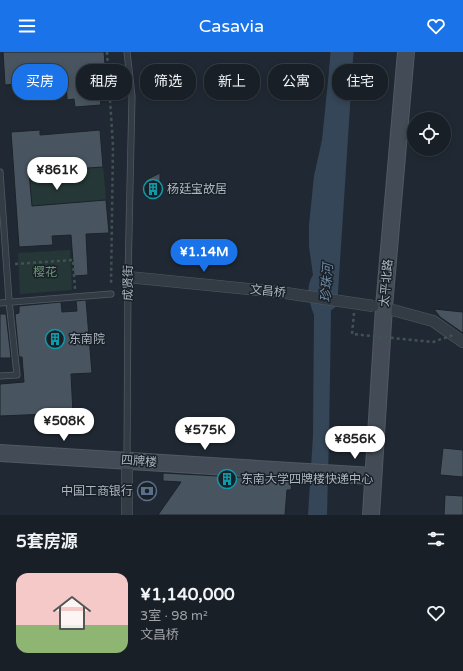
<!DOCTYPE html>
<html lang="zh">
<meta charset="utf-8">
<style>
:root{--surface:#181f26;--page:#252c32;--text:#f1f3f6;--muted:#9fa2a7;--line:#363d43;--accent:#1a73e8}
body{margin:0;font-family:"Varela Round","Noto Sans SC",sans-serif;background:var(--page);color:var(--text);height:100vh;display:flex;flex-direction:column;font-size:15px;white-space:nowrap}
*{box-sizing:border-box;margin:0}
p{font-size:13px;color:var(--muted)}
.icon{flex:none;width:22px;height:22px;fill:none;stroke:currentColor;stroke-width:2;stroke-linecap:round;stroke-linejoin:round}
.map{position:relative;height:463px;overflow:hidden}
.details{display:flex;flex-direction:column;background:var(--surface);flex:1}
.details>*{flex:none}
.top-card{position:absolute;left:12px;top:12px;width:439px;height:36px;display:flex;gap:8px}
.buttons{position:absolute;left:407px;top:60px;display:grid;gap:8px}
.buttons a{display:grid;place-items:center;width:44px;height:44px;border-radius:50%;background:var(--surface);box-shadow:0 2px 6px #0003,0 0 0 1px var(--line);font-size:20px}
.price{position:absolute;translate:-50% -34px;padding:0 9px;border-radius:14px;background:#fff;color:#222;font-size:13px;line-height:26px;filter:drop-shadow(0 1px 2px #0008)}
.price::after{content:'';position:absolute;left:50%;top:24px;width:12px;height:9px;margin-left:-6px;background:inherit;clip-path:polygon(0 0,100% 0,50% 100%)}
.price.on{background:var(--accent);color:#fff}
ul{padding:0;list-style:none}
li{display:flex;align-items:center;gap:12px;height:100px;padding:0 16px}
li+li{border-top:1px solid var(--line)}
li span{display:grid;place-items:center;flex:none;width:112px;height:80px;border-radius:12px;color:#555}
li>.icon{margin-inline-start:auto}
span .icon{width:48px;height:48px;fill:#fffc;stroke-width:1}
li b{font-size:17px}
h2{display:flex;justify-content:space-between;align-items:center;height:48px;padding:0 16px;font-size:17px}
.chip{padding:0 14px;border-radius:16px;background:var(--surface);box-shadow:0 2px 6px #0003,0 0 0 1px var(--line);font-size:14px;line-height:36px}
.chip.on{background:var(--accent);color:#fff}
header{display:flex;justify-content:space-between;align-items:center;height:52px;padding:0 16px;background:var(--accent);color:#fff;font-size:18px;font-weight:600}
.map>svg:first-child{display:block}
.green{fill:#253736}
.water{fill:#354659}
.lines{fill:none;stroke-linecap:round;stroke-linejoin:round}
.river{stroke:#354659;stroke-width:23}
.building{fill:#48545f;stroke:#1b222a}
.lane-casing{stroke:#515962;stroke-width:7}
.street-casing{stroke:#515962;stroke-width:12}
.secondary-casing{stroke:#515962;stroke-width:18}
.path{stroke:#415254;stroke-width:2.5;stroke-dasharray:3 3;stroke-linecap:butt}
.lane{stroke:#333b44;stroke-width:5.5}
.street{stroke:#333b44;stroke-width:11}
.secondary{stroke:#424b56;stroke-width:16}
.street-bridge-casing{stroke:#515962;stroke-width:12;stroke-linecap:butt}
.path-bridge{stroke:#415254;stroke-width:2.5;stroke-dasharray:3 3;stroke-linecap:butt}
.street-bridge{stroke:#333b44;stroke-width:11}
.labels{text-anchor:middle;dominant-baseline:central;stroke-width:3;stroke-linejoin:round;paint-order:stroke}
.poi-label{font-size:12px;fill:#adb6c1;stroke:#192028;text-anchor:start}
.park-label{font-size:12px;fill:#6f9575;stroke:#192028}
.street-label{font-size:12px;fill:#adb6c1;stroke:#192028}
.water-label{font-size:13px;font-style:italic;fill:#7089a3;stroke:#192028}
</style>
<header><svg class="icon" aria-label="menu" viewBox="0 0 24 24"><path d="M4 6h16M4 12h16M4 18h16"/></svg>Casavia<svg class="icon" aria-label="heart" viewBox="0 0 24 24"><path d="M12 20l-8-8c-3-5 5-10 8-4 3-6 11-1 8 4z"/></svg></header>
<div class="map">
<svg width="463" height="463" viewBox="0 0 463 463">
<rect width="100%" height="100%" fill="#202933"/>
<path class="green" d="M40,78l1,5 59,-5 9,103 -57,3 1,9 -34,2 -8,-115z
M70,198l2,40 -52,4 -2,-41z"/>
<path class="water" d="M331,0h14l-8,72 -8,49 -3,67 5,71 -2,125 -2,79h-19l5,-79 1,-121c-5,-13 -9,-28 -1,-40l-4,-29v-21l5,-49 8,-36z"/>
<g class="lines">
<path class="river" d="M326,248l16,-248"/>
</g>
<path class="building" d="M3,0h101l4,46h-8l1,7 -26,2 -1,-8 -7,1 -1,-20 -61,5z
M40,78v5l60,-5 3,37 -74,5 3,34 74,-6 3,33 -23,1 2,41 -14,1 -3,-41 -19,1 1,9 -34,2 -8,-115z
M160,121v24h-14v-17z
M86,248l6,73 -21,1 2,39 -73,3v-32l24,-2 -2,-25h-3l-4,-43 4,-1v-7l42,-4 1,10 15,-1 -1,-10z
M434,257l29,3v21l-23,-16z
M0,262h6l5,44h-11z
M443,396l20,2v27l-23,-2z
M163,421l129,7 -1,10h-4l-2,25h-127l23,-33 -18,-1z
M445,443l18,1v19h-19z"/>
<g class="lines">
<g class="lane-casing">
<path id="lane" d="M0,120l9,129 8,74 -17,1
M0,251l111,-9
M127,407l1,-182 4,-181 -5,-44"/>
</g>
<g class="street-casing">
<path id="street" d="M128,225l151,15
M378,254l55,15 30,21
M127,408v55"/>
</g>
<g class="secondary-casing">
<path id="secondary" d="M0,401l373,23
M371,463l13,-208 22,-255"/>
</g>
<path class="path" d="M107,0l6,94 -2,139
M15,212l58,-4 2,29"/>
<use href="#lane" class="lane"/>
<use href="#street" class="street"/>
<use href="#secondary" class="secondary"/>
<g class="street-bridge-casing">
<path id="street-bridge" d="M279,240l94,14"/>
</g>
<path class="path-bridge" d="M354,261l-2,21 81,8 20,-7"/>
<use href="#street-bridge" class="street-bridge"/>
</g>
<defs>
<g id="building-ring" transform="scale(1)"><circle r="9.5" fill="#192028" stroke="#0f9aa8" stroke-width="1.5"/><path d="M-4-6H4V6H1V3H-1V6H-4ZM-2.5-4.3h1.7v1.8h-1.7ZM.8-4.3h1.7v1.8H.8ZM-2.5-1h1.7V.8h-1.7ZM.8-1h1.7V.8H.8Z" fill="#0f9aa8"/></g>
<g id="bank-ring" transform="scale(1)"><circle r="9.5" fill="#192028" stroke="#5c6f8a" stroke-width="1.5"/><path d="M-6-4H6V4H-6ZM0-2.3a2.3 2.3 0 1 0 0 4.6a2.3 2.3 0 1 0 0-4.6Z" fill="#5c6f8a"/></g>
</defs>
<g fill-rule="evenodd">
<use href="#building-ring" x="153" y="137"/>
<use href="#building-ring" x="55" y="287"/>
<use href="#building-ring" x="227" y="427"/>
<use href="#bank-ring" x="147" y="439"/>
</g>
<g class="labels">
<g class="poi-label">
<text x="167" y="137">杨廷宝故居</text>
<text x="69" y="287">东南院</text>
<text x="241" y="427">东南大学四牌楼快递中心</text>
<text x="133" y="439" text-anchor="end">中国工商银行</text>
</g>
<g class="park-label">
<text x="45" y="220">樱花</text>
</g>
<g class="street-label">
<text transform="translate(128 231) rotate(-89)">成贤街</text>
<text transform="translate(386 231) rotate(-85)">太平北路</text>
<text transform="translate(268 239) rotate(6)">文昌桥</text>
<text transform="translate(139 409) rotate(4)">四牌楼</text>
</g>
<g class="water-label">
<text transform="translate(327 231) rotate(-86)">珍珠河</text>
</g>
</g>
</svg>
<div class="buttons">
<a><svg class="icon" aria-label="locate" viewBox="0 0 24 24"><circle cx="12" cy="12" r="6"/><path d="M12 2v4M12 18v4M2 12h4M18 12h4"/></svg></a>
</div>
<b class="price" style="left:57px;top:139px">¥861K</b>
<b class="price on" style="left:204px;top:221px">¥1.14M</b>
<b class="price" style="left:64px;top:390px">¥508K</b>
<b class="price" style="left:205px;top:399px">¥575K</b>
<b class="price" style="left:355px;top:408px">¥856K</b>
<div class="top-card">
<a class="chip on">买房</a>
<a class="chip">租房</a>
<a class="chip">筛选</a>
<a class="chip">新上</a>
<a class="chip">公寓</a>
<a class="chip">住宅</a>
</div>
</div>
<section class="details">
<h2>5套房源<svg class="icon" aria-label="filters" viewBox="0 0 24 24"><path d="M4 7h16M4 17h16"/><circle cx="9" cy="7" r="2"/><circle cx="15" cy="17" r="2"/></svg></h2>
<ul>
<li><span style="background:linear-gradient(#f6c9c9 65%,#8fb573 0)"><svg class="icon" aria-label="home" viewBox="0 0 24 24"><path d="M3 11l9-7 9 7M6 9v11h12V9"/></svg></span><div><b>¥1,140,000</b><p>3室 · 98 m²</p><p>文昌桥</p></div><svg class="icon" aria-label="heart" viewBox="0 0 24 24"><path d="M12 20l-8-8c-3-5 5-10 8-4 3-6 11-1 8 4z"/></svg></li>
</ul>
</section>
